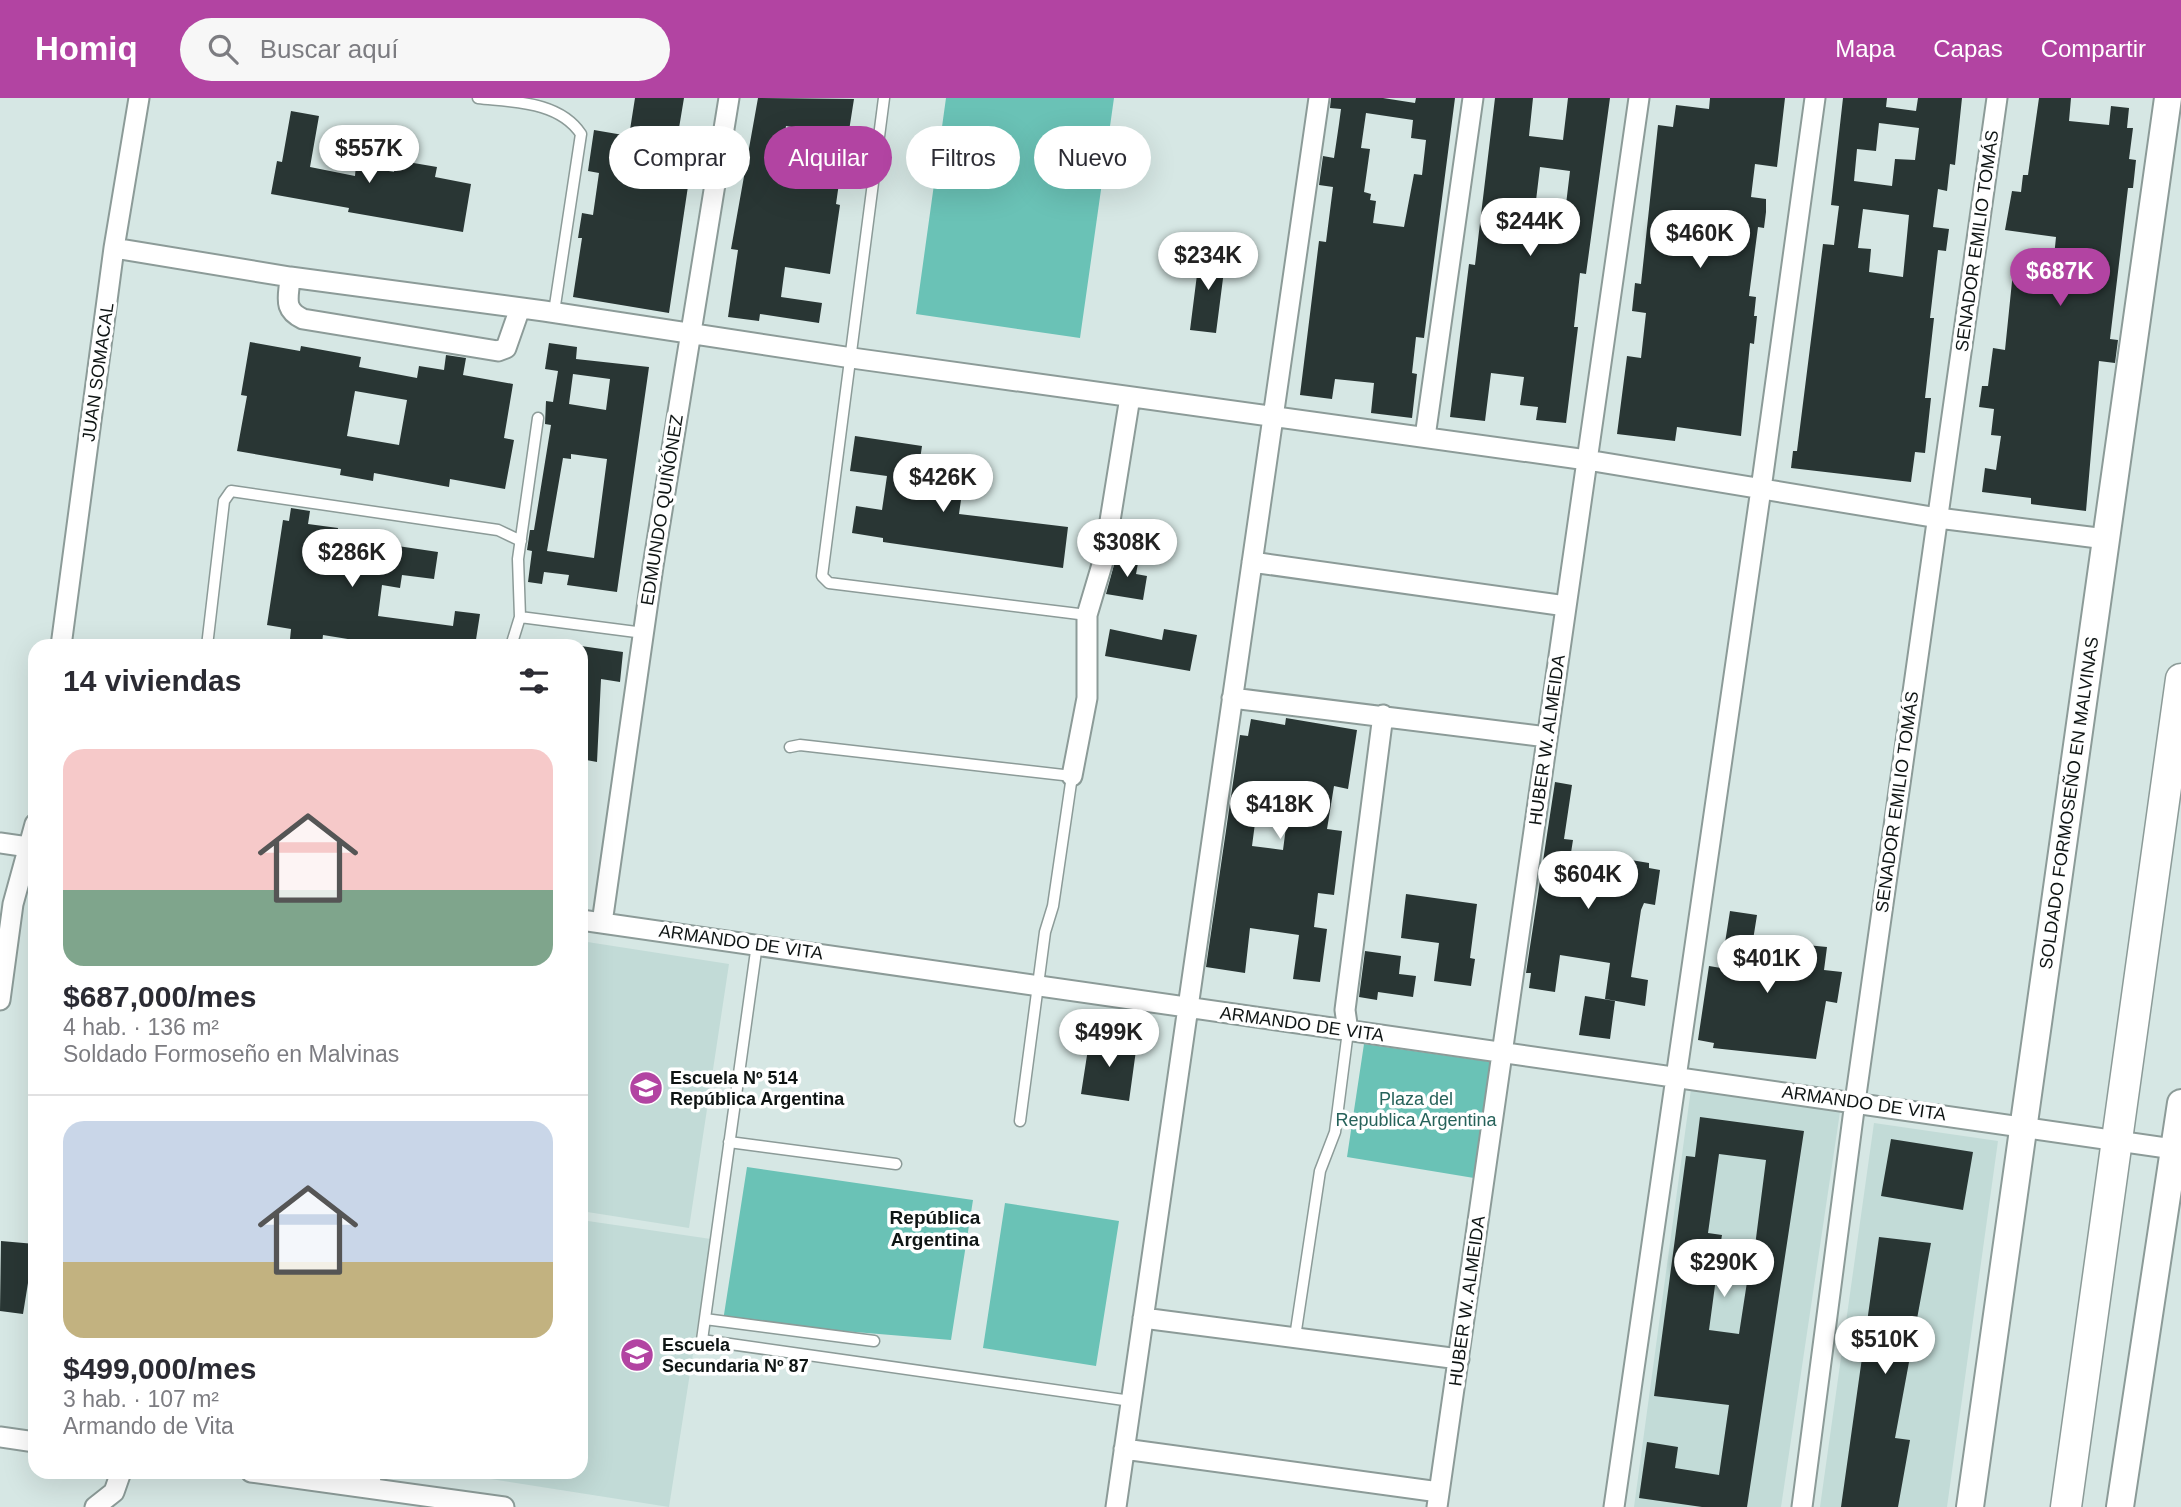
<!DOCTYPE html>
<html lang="es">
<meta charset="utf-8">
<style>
:root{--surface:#fff;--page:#f7f7f7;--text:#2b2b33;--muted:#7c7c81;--line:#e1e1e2;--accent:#b244a2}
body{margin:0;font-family:Helvetica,sans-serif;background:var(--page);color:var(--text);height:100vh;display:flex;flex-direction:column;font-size:26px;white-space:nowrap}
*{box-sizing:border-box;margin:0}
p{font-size:23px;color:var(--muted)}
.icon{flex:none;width:38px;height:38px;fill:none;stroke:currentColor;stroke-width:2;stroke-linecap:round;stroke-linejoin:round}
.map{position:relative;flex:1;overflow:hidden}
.drawer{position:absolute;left:28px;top:541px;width:560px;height:840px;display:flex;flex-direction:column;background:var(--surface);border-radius:21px;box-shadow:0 7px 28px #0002}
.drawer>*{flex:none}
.guide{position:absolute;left:609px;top:28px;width:665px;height:63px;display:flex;gap:14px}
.price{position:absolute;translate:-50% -60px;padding:0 16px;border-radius:24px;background:#fff;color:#222;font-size:23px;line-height:46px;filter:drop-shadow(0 2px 4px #0008)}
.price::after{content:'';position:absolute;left:50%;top:42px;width:21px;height:16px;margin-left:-10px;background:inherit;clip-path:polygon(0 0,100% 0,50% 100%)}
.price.selected{background:var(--accent);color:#fff}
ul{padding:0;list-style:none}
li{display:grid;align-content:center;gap:14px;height:371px;padding:0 35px}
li+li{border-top:2px solid var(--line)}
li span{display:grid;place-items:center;height:217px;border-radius:21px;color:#555}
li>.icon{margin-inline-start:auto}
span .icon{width:126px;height:126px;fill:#fffc;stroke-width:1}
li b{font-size:30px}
h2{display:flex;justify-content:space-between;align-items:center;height:84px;padding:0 35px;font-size:30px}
.pill{padding:0 24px;border-radius:32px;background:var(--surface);box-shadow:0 7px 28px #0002;font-size:24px;line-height:63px}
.pill.selected{background:var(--accent);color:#fff}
header{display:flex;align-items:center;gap:42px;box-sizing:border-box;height:98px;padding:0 35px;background:var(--accent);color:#fff}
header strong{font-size:33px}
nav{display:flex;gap:38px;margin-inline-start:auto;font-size:24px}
.search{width:490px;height:63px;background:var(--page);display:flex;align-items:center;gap:18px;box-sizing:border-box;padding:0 24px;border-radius:38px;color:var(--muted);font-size:26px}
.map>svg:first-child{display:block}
.built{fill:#c2dbd7}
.green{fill:#6ac2b6}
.building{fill:#293634;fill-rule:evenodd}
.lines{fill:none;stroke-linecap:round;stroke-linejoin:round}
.lane-casing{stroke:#8c9b98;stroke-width:13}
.street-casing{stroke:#8c9b98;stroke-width:23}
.secondary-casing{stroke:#8c9b98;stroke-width:30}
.primary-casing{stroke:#8c9b98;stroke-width:33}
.lane{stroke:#fff;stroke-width:10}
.street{stroke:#fff;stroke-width:19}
.secondary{stroke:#fff;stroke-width:26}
.primary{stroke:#fff;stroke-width:30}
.labels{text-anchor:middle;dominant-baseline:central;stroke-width:7;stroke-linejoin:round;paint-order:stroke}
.street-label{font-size:18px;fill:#0f1514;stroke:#fff}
.poi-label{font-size:18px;font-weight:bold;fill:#0f1514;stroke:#fff;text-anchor:start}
.park-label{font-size:18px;fill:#26625a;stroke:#fff}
.neighbourhood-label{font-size:19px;font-weight:bold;fill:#0f1514;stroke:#fff}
</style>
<header>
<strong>Homiq</strong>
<div class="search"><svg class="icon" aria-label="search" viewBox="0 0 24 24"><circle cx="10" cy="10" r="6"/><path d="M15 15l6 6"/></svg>Buscar aquí</div>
<nav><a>Mapa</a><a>Capas</a><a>Compartir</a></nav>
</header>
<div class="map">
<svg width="2181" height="1409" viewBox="0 0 2181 1409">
<rect width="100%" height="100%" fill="#d6e7e4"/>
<path class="built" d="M581,843l148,23 -40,264 -108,-17z
M1691,991l149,23 -59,395h-147z
M1874,1025l124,18 -51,366h-127z
M581,1122l130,19 -42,268 -223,-35h135z"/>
<path class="green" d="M946,0h168l-34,240 -164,-24z
M1364,946l128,18 -18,116 -127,-21z
M747,1069l226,33 -22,140 -228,-19z
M1005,1105l114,18 -23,145 -113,-18z"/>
<path class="building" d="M635,0h49l-6,36 9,1 -3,16 9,2 -24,160 -96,-16 9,-59h-4l4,-25 11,2 6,-42 -11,-2 6,-41 35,6z
M758,0l96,1 -6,38 -62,-11 -4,31 59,12 -5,35 4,1 -10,69 -45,-7 -4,30 41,6 -3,20 -59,-9 -1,7 -31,-4 10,-67 -7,-1z
M1331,0h52l32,5 1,-5h39l-31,240 -8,-1 -4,36 5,1 -5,44 -41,-5 3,-30 -39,-4 -3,20 -32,-4 19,-154 7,1 7,-55 -14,-2 4,-29 11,2 5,-34 2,-15 -11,-1zM1366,15l47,7 -2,18 15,2 -4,35 -8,-1 -10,53 -31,-4 3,-22 -6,-1 1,-6 -7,-2 6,-43 -9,-1z
M1495,0h38l-4,38 34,4 5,-42h42l-24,176 -6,-1 -6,54h4l-12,96 -30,-3 2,-13 -18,-2 4,-28 -33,-4 -6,48 -35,-4 19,-153 6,1zM1540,69l30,4 -6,50 -30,-4z
M1710,0h75l-8,69 -22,-3 -4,33 15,2v13l-2,16 -6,-1 -9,69 7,1 -2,19h3l-3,28 -4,-1 -9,93 -64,-9 -2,14 -58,-7 10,-78 14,2 5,-45 -14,-2 3,-28 6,1 17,-159 15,2 3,-22 33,4zM1696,118l32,5 -5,33 -31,-4z
M1843,0h44l-1,9 30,4 2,-13h44l-7,67 -5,-1 -3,27 -9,-2 -5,38 16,2 -3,22 -8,-1 -8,68h4l-9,80h6l-6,55 -10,-1 -4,30 -120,-14 2,-17h4l26,-207 11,1 5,-39 -8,-1zM1879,25l40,5 -4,32 -20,-1 -3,27 -38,-5 3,-32 19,2zM1863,111l46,6 -6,62 -34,-5 2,-23 -13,-1z
M2039,0h32l-2,23 40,4 2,-19 18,2 -2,20h6l-4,31 7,1 -3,28h-5l-18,151 8,1 -3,23 -16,-2 -13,150 -55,-7v-6l-49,-6 3,-24 11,2 5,-34 -10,-1 3,-26 -15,-2 3,-21h6l5,-38 12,2 9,-88 39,5 3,-30 -51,-7 7,-39 9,1 2,-17h5z
M291,13l28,5 -9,51 45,9 1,-11 38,7 2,-12 41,7 -2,10 36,7 -8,48 -115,-20 1,-4 -78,-14 6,-33 5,1z
M1200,153l26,4 -10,78 -26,-3z
M250,244l50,9 1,-5 60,11 -2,10 58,11 2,-12 25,4 2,-15 20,3 -3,17 50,9 -9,54 10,2 -9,49 -55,-10 -1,8 -75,-14 -1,8 -33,-6 1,-6 -104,-18 10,-55 -6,-1zM355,293l52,9 -8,45 -52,-9z
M549,245l28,4 -1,12 73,8 -32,225 -50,-7 2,-10 -25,-3 -2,12 -14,-2 4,-31 -5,-1 3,-20h4l17,-105 -6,-1 1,-23 7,1 5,-31 -13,-2zM573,276l37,5 -4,31 -37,-6zM571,356l36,5 -13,99 -47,-7 16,-93 8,1z
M855,338l67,10 -7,47 46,7 -2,14 109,13 -5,41 -180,-26v-4l-31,-5 4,-27 26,4 5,-34 -37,-5z
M291,410l19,3 -2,13 30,4 -1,9 101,15 -4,27 -32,-4 -2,13 -18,-3 -4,31 75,10 2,-15 25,3 -5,32h-84l-68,-11 -1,9 -32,-5 1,-10 -24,-4 16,-105 6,1z
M1117,456l22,4 -3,16 11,2 -4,24 -37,-6z
M1110,531l52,11 2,-11 33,6 -7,36 -85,-15z
M581,548l42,6 -3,30 -19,-3 -4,83 -16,-3z
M1286,620l71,12 -9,59 -14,-3 -7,43 15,2 -8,64 -16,-2 -4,34 13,2 -7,53 -27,-3 6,-44 -49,-7 -5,45 -39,-6 34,-232 8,1 3,-17 34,6zM1257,710l31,4 -5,38 -31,-4z
M1555,684l17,3 -8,54 9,1 -3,19 48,6 1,-7 30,5v5l11,2 -5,35 -11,-2 -3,7 -10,67 17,3 -3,26 -40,-7 5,-36 -50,-8 -5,37 -26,-4 2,-15h-5z
M1406,796l71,10 -7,54 5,1 -4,27 -37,-5 5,-38 -38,-5z
M1730,813l27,4 -4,25 74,7 -3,23 18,2 -5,31 -11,-2 -10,58 -103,-11 1,-5 -16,-3 11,-74 12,2z
M1365,853l36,5 -2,18 17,2 -3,21 -35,-5 -1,8 -18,-3z
M1585,898l30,5 -5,38 -31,-4z
M1090,938l47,7 -8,58 -48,-7z
M1700,1019l104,14 -57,376h-45l-63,-9 8,-56 31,5 -3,21 44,7 10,-70 -75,-9 32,-240 9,1zM1719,1056l47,6 -11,86 -34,-5 1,-6 -14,-2zM1716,1180l31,4 -8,52 -30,-4z
M1891,1041l82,13 -10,58 -82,-14z
M1879,1139l52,6 -36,195 15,2 -12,67h-57z
M1,1143l34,3v40l-7,-1 -5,31 -23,-3z"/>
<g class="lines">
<g class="lane-casing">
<path id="lane" d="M478,0c35,4 81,3 103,36l-27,178
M884,0l-62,478 7,7 258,32
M520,519l124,16
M207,548l17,-145 7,-10 267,39 23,11
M511,548l9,-29 -2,-58 20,-141
M790,649l10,-2 272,31 -19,130 -8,26 -25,189
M757,846l-55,396 429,61
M729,1044l167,22
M705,1221l169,22
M1295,1239l25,-166 15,-39 13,-101
M374,1390l2,-16"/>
</g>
<g class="street-casing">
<path id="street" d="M114,150l176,29 254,34 308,47 735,102 351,58 168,21
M290,179c-1,20 -8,32 13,42l195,32 8,-3 14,-40
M1425,339l48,-339
M1252,464l314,44
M61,548l53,-398 25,-150
M1232,600l315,39
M1072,678l15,-78v-83l17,-57 26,-161
M0,745l35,5
M581,822l1600,230
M602,825l51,-357 76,-468
M0,902l13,-96 22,-80
M1348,933l-3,-21 38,-295
M1143,1220l316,41
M0,1339l35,5
M1124,1351l315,43
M251,1374l253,35
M95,1409l19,-15 7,-20
M1116,1409l203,-1409
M1437,1409l202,-1409
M1614,1409l147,-1018 54,-391
M1802,1409l53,-405 142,-1004"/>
</g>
<g class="secondary-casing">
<path id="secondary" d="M1970,1409l198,-1409
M2120,1409l61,-404"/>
</g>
<g class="primary-casing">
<path id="primary" d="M2066,1409l115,-828"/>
</g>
<use href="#lane" class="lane"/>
<use href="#street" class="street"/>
<use href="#secondary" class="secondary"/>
<use href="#primary" class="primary"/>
</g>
<defs>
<g id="school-disc" transform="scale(1.75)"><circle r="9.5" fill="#b244a2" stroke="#fff"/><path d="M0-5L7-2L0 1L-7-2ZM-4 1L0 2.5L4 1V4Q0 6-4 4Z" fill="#fff"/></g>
</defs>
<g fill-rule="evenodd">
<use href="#school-disc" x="646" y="990"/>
<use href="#school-disc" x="637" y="1257"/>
</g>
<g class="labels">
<g class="street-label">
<text transform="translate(1977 143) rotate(-82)">SENADOR EMILIO TOMÁS</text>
<text transform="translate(98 274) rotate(-82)">JUAN SOMACAL</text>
<text transform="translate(662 412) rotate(-81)">EDMUNDO QUIÑÓNEZ</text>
<text transform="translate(1547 642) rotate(-82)">HUBER W. ALMEIDA</text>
<text transform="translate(1897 704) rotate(-82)">SENADOR EMILIO TOMÁS</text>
<text transform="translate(2069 705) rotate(-82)">SOLDADO FORMOSEÑO EN MALVINAS</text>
<text transform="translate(741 844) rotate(8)">ARMANDO DE VITA</text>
<text transform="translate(1302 926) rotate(8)">ARMANDO DE VITA</text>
<text transform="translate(1864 1005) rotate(8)">ARMANDO DE VITA</text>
<text transform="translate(1467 1203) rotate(-82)">HUBER W. ALMEIDA</text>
</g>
<g class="poi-label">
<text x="670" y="980">Escuela Nº 514<tspan x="670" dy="21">República Argentina</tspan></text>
<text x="662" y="1247">Escuela<tspan x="662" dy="21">Secundaria Nº 87</tspan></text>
</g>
<g class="park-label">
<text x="1416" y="1001">Plaza del<tspan x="1416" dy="21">Republica Argentina</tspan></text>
</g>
<g class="neighbourhood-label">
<text x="935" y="1119">República<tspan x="935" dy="22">Argentina</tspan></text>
</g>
</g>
</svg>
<b class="price" style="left:369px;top:87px">$557K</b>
<b class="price" style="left:1530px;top:160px">$244K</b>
<b class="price" style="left:1700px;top:172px">$460K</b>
<b class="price" style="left:1208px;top:194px">$234K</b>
<b class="price selected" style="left:2060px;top:210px">$687K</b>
<b class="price" style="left:943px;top:416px">$426K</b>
<b class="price" style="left:1127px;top:481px">$308K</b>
<b class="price" style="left:352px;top:491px">$286K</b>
<b class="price" style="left:1280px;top:743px">$418K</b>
<b class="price" style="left:1588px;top:813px">$604K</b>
<b class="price" style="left:1767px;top:897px">$401K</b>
<b class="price" style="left:1109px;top:971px">$499K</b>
<b class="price" style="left:1724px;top:1201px">$290K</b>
<b class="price" style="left:1885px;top:1278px">$510K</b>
<div class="guide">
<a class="pill">Comprar</a>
<a class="pill selected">Alquilar</a>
<a class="pill">Filtros</a>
<a class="pill">Nuevo</a>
</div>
<section class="drawer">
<h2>14 viviendas<svg class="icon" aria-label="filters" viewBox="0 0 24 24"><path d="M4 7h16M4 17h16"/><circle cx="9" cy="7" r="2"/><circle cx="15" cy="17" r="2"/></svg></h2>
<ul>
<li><span style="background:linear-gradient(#f6c9c9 65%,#7fa58c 0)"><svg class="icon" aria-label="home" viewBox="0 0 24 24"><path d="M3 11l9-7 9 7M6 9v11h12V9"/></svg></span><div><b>$687,000/mes</b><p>4 hab. · 136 m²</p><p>Soldado Formoseño en Malvinas</p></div></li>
<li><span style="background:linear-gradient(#c9d6e8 65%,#c2b280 0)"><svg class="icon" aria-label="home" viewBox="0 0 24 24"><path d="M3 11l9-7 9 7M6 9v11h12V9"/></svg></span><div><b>$499,000/mes</b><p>3 hab. · 107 m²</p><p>Armando de Vita</p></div></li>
</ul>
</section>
</div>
